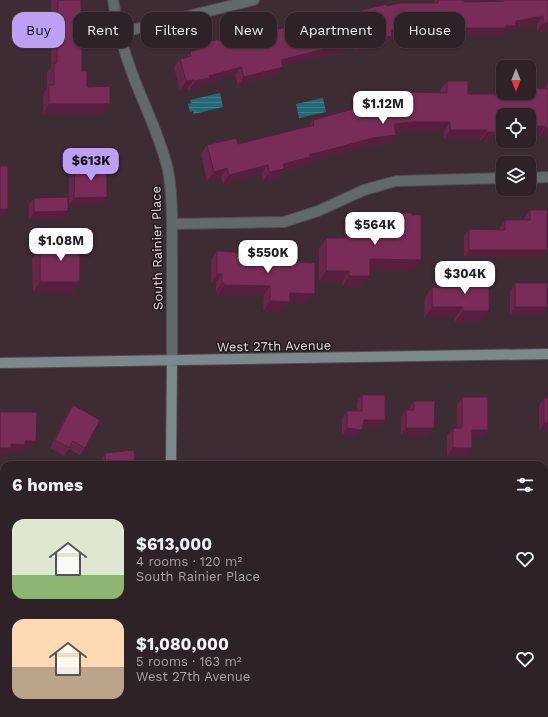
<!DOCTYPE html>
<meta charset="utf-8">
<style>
:root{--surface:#2e2127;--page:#36292f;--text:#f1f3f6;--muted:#a7a3a7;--line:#493e44;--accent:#bca0f2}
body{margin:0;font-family:"Work Sans",sans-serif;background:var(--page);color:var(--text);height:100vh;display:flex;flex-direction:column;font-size:15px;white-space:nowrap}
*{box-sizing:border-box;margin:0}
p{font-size:13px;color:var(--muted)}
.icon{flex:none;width:22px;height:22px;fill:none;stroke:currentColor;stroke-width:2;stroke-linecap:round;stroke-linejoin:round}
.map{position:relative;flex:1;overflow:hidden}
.side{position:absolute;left:0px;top:461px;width:548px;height:256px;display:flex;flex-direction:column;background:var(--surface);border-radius:12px 12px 0 0;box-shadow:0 1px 3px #0004,0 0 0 1px var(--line)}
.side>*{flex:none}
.top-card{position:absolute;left:12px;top:12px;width:524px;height:36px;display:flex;gap:8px}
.needle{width:26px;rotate:180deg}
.tools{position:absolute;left:496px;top:60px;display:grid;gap:8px}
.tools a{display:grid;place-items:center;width:40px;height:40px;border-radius:8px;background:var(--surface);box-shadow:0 1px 3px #0004,0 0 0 1px var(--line);font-size:20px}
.price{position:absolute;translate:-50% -34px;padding:0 9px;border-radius:8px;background:#fff;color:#222;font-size:13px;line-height:26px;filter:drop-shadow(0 1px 2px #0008)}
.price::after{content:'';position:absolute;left:50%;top:24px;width:12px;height:9px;margin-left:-6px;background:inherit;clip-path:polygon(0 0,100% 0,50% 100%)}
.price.current{background:var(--accent);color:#111}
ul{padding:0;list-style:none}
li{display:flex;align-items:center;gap:12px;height:100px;padding:0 12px}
li span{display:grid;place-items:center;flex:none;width:112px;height:80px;border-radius:12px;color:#555}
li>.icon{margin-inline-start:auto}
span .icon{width:48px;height:48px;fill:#fffc;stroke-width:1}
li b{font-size:17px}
h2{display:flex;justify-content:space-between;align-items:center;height:48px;padding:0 12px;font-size:17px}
.pill{padding:0 14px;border-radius:12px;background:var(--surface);box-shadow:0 1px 3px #0004,0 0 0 1px var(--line);font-size:14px;line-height:36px}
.pill.current{background:var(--accent);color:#111}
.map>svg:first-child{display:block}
.water{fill:url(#water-rules)}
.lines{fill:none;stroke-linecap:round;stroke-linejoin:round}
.street-casing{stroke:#584850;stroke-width:12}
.secondary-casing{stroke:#584850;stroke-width:12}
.street{stroke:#606a6c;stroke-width:10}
.secondary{stroke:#79898c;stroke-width:10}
.wall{fill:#68264b}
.shaded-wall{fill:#551f3d}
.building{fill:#792c57;stroke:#551f3d}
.labels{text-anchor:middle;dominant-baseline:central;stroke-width:3;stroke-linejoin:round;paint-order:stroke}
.street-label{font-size:13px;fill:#e8dce1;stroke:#1f171b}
</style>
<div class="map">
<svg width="548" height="717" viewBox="0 0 548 717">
<defs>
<pattern id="water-rules" width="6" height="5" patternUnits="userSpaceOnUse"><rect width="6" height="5" fill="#246a76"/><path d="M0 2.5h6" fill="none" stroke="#447f89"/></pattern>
</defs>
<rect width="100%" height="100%" fill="#3d2c34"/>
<path class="water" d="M220,93l3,14 -29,7 -1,-3 -3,1 -2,-8 3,-1 -1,-3z
M323,98l3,14 -27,6 -3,-14z"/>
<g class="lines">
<g class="street-casing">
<path id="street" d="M113,0c4,25 10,49 19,73 12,33 28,62 36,97 5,26 4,55 4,81 0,37 0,73 0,110
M119,33l135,-33
M529,178l19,-1
M172,224l112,-2 34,-11 46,-21 32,-9 107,-3
M0,507h4
M0,716l170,1"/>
</g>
<g class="secondary-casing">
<path id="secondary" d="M0,363l548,-9
M171,465l1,-104
M170,717v-4"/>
</g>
<use href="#street" class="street"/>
<use href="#secondary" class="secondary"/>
</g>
<path class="wall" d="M35,0h46l1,71 5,16 16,27h-60v-20l4,-6v-16l4,-4v-24l-2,-2 2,-7v-35z
M435,0h29v2l33,-1v-1h51v31l-11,1v-8l-24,5 -3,5h-10l-1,2h-40l-1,2h-8l-1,1 -58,-1 -5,6 -31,8v-3l-72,17v1l-6,9 -39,9 -3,-10 -29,9 -2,2 -15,4 -1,-2 -8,2 -6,-23 6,-8 7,-2 3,-5 7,-2 5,-7 17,-2 36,-9 1,-3h22l28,-7 2,-3 33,-4 46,-9 46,-3z
M447,81l21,13h29l6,-8v7h26l16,-4v-3l3,-4v55h-9v-2l-38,1 -3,5h-18v-2h-36v-8h-36l-12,1v3l-6,9 -24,3 -60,16 -2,3 -22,5 -4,7 -15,3 -2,-7 -38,10 -2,-7 -14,4 -6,-27 6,-9 31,-1 70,-17 5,-7 41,-7 19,-2 -1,-7 7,-9 61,-2v-3z
M75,167l27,38h-33v-31z
M34,198l29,21h-34v-14z
M530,210l12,47h-78v-21l5,-7 31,1v-3l5,-7h19v-2z
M398,213l15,58 -43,-1 -8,17h-20v-5l-23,-1v-32l7,-11h18l8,-11h26l3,-3h9z
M56,238l24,44 -7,11h-40l-1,-34 8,-11h9z
M217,251l18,2 56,9 17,41 -18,-1 -6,9h-21l1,-16h-47v-3h-1v-9h-5v-22z
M474,273l7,49h-26v-4h-31l1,-20 7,-11h25l6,-8h7z
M515,283l32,24 -5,8h-32v-24z
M362,395l23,25 -5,7h-17l-6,10 -15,-1v-18l5,-7h10v-9z
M462,397l26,33 -6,7h-10v11l-5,8h-20v-21l6,-7h4v-23z
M544,398l4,33h-9v-25z
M414,401l15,35 -28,-1v-18l5,-7h3v-2z
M73,405l12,43 -5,7 -11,-6 -5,7 -14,-8 18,-36z
M105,453l30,12h-35v-4z
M218,460l27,5h-31z
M548,646v41l-4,1v-40z
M426,713h35l1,4h-38v-1z
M491,713h44v4h-44z"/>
<path class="shaded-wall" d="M543,16l-6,8 -24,5 -3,5h-10l-1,2h-40l-1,2h-8l-1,1 -58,-1 -5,6 -31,8 6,-9 30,-13 64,-1 9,-1 41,-2 11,-5z
M543,23h5v8l-11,1z
M361,40l-6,9 -80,19 6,-8z
M82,42h4l-7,10z
M241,67l-6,8 -29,9 -2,2 -15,4 6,-9 14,-5z
M283,67l-6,9 -39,9 6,-8z
M194,80l-6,8 -8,2 6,-9z
M49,104h61l-7,10h-60z
M414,122h36l-6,9h-36l-20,2 6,-9z
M545,126l-6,9 -10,1v-9z
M545,128h3v9h-9z
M503,129v7h-2l-3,5h-18l7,-9z
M450,130h37l-7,9h-36z
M396,135l-6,9 -24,3 -60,16 -2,3 -22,5 -4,7 -15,3 6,-9 14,-8 26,-9 64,-17z
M268,165l-7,9 -38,10 6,-9z
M227,168l-6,9 -14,4 7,-9z
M107,197l-5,8h-33l5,-7z
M0,209h8l-8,11z
M68,211l-5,8h-34l5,-7z
M469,250h78l-5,7h-78z
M370,259l51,1 -8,11 -51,-1z
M326,271h23l-7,11 -23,-1z
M217,274h5l-6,9h-5z
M349,276h21l-8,11h-20z
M40,282h40l-7,11h-40z
M222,283h2l-7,9h-1z
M224,285l46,1 -6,9h-47z
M290,293l25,1 -7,9 -18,-1 -6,9h-21l7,-10z
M432,307h31l-8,11h-31z
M515,307h32l-5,8h-32z
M463,311h26l-8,11h-26z
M364,420h21l-5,7h-22z
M544,423h4v8h-9z
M347,428l15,2 -5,7 -15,-1z
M406,428h28l-5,8 -28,-1z
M472,430h16l-6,7h-15z
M25,441h11l-5,8h-9l-3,3h-11l-3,3h-5v-7l11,-4z
M453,448h19l-5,8h-20z
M0,561h3l-3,4z
M0,670h4v8h-4z
M548,679v8l-4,1v-4z"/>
<path class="building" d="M58,0h23v26h5v16h-4v29h5v16l23,-1v18h-61v-19h5v-22h3v-29l-1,-1 1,-7z
M438,0h26v2l40,-1v-1h44v23h-5v-7l-27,5v5h-11v2h-41v2l-9,-1v2l-64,-1 1,6 -31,7v-3l-80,20 2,7 -39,10 -3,-10 -32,9 1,2 -15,3 -1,-1 -8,1 -6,-22 11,-3 -1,-4 13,-4 -1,-5 17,-4v2l38,-10 -1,-2 21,-5 1,5 30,-8v-2l15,-3v2l18,-4v1l46,-11v2l12,-3h39z
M447,81h21v13h36v-1h25v-5l19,1v39h-3v-2l-16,1v-12h-26v17h-16v-2h-37v-8h-36l-20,2 2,11 -23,3 -64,17 1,2 -27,7 1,5 -15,3 -1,-7 -39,10 -2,-7 -13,4 -7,-27 29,-7 2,6 76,-19 -1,-5 40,-11 1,4 27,-3 -2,-15 29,-3 39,1z
M0,166h8v43h-8z
M75,167h32v30l-33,1z
M68,197v14l-34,1v-14z
M530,210h17v40h-78v-21l36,1v-10h25z
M398,213h14v2h9v45l-51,-1v17h-21v-5h-23v-33h26v-11h29v-3h17z
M56,238h24v44h-40v-34h16z
M217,251l18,1v1l12,1 44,1v7l24,1v31l-25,-1v9l-20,-1v-15l-46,-1v-2h-2v-9h-5z
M474,273h15v38h-26v-4h-31v-20h31v-8h11z
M515,283h32v24h-32z
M362,395h23v25h-21l-2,10 -15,-2v-17h15z
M462,397h26v33h-16v18h-19v-20h9z
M544,398h4v25h-4z
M414,401h21l-1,27h-28v-18h8z
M73,405l27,15 -15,28 -12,-7 -4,7 -14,-8z
M0,412h37l-1,29h-11v4l-14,-1v4h-11z
M134,450l1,15h-29l-1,-12z
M218,460h27v5h-27z
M0,543h3v18h-3z
M0,637h4v33h-4z
M548,646v10l-3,-9z
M548,659v20l-4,-8v-10z
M429,713h32l1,4h-33z
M496,713h39v4h-39z"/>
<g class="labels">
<g class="street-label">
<text transform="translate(157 248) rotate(-91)">South Rainier Place</text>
<text transform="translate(274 346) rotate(-1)">West 27th Avenue</text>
</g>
</g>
</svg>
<div class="tools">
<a><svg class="needle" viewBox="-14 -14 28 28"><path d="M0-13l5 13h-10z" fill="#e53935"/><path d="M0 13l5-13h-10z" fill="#a7a3a7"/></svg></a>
<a><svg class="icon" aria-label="locate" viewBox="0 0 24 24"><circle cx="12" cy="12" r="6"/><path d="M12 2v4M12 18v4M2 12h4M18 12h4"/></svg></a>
<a><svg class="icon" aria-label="layers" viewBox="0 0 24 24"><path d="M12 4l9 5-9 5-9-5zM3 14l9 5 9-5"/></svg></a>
</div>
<b class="price" style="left:383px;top:125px">$1.12M</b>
<b class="price current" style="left:91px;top:182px">$613K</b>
<b class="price" style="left:375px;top:246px">$564K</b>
<b class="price" style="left:61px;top:262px">$1.08M</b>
<b class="price" style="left:268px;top:274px">$550K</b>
<b class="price" style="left:465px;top:295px">$304K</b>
<div class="top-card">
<a class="pill current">Buy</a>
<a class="pill">Rent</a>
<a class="pill">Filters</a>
<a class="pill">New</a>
<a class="pill">Apartment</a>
<a class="pill">House</a>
</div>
<section class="side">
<h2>6 homes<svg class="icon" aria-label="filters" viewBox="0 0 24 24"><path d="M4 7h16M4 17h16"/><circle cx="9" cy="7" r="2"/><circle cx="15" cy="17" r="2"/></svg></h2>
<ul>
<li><span style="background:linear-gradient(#dfe7d0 70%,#8fb573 0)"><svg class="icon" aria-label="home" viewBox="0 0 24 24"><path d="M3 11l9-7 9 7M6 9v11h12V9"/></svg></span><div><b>$613,000</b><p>4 rooms · 120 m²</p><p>South Rainier Place</p></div><svg class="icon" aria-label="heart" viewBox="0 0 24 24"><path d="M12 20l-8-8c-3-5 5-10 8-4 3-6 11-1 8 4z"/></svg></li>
<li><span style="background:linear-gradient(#ffd9b3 60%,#b9a48a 0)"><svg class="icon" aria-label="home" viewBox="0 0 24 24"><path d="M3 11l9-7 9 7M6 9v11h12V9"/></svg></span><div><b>$1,080,000</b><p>5 rooms · 163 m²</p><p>West 27th Avenue</p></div><svg class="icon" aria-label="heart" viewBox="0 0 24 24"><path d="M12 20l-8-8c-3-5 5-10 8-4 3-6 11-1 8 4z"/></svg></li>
</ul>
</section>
</div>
